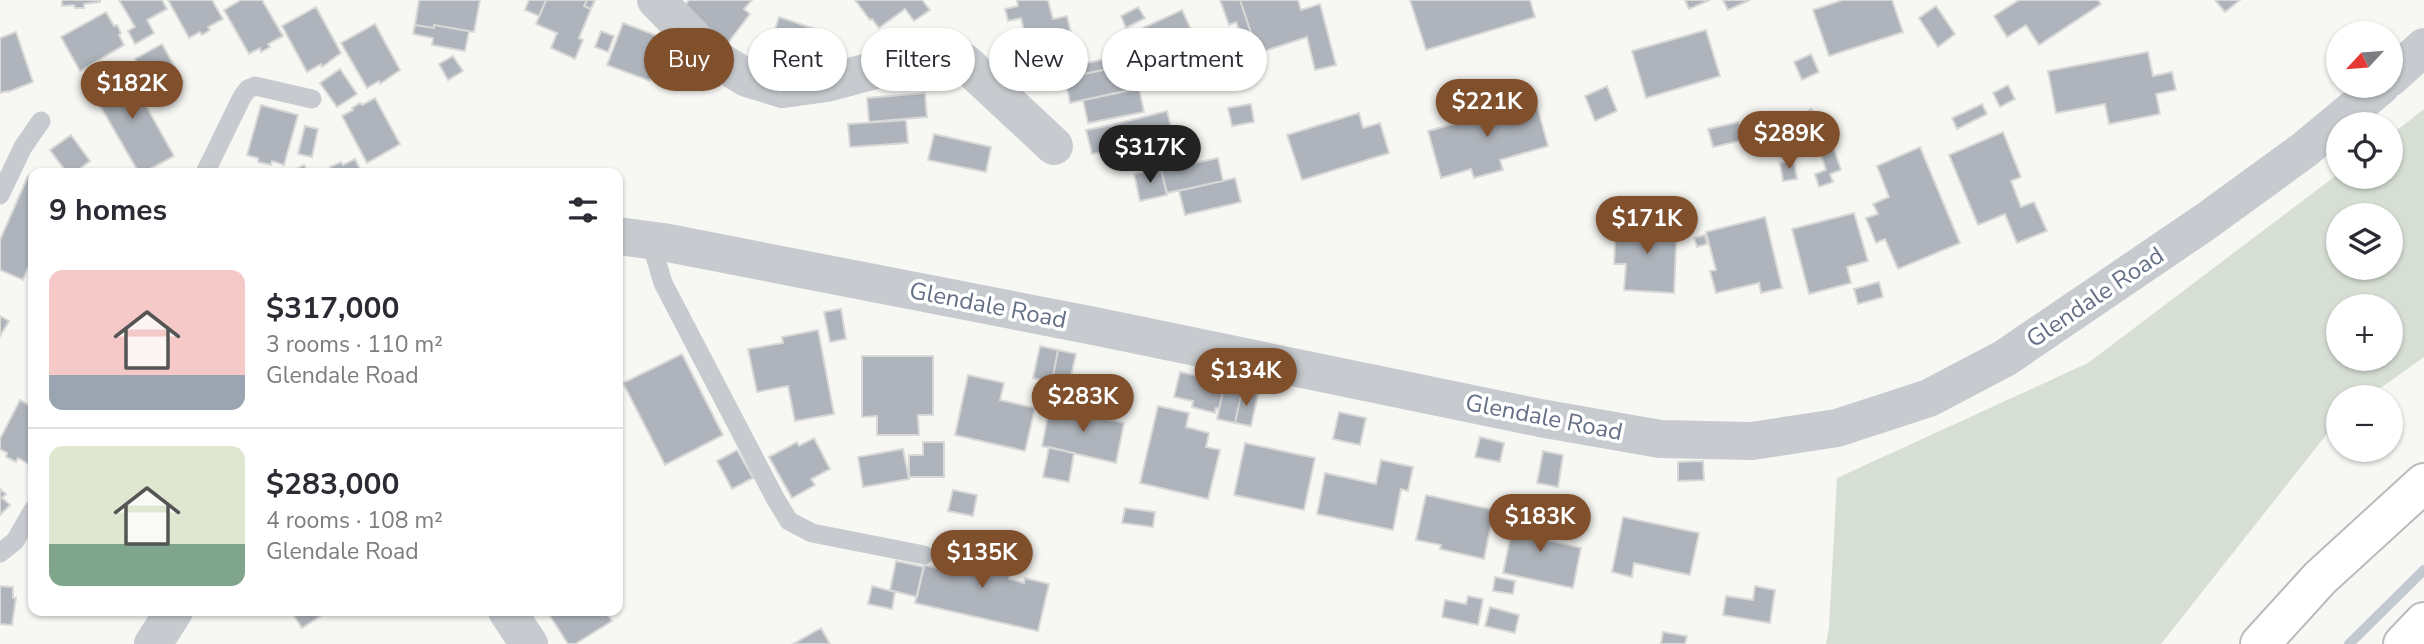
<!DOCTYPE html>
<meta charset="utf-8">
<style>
:root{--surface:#fff;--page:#f2f2f3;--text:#2b2b33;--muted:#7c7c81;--line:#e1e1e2;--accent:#804f2c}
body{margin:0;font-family:"Nunito Sans",sans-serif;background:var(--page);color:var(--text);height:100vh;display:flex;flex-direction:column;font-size:26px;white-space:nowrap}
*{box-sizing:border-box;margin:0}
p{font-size:23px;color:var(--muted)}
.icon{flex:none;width:38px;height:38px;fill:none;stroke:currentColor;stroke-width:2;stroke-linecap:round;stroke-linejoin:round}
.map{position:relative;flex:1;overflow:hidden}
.sheet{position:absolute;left:28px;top:168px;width:595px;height:448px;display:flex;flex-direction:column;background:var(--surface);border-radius:14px;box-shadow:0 2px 5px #0004}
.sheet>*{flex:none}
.hud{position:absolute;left:644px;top:28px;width:665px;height:63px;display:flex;gap:14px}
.needle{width:46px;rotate:244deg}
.fabs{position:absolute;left:2326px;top:21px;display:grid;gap:14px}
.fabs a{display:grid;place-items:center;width:77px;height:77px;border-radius:50%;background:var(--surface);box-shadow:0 2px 5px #0004;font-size:35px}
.price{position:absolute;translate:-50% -60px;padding:0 16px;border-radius:24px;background:var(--accent);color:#fff;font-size:23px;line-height:46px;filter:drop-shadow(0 2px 4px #0008)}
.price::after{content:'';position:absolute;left:50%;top:42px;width:21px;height:16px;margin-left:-10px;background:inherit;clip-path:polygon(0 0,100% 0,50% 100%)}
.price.on{background:#222;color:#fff}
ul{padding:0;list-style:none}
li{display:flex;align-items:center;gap:21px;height:175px;padding:0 21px}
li+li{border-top:2px solid var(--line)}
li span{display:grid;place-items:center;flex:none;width:196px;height:140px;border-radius:14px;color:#555}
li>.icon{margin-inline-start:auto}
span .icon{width:84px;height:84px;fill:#fffc;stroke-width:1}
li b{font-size:30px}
h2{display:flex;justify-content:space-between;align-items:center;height:84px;padding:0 21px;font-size:30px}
.tag{padding:0 24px;border-radius:32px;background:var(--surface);box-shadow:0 2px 5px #0004;font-size:24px;line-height:63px}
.tag.on{background:var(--accent);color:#fff}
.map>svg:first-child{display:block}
.green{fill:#d7dfd5;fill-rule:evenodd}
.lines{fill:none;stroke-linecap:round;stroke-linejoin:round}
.stream{stroke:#c2c9d0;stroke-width:10}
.building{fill:#afb4bc;stroke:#d8d9d6;stroke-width:2}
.motorway-casing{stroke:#b9bbbf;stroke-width:42}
.service{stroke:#c7cace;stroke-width:19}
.minor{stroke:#c7cace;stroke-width:38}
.motorway{stroke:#fff;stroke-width:38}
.labels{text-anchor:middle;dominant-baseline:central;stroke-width:7;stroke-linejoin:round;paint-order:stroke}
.street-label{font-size:24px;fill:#657086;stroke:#fff}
</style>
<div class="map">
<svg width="2424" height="644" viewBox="0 0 2424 644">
<rect width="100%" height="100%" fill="#f7f7f4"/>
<path class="green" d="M2424,109v248l-56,40h-30v23l-177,224h-335l3,-16 8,-150 251,-115 250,-189v3h52l1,-42zM2338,215h52v53h-52zM2338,306h52v53h-52z"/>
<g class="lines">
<path class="stream" d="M2349,644l75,-74"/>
</g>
<path class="building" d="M62,0h38v2l-16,2v4h-9l-1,-3 -12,1z
M119,0h43l5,9 -20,11 7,13 -19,11 -7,-13 7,-4z
M168,0h44l11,19 -15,8 2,3 -8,5 -2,-3 -11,6z
M241,0h21l21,36 -15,8 2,3 -9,5 -1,-4 -11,6 -25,-44z
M419,0h61l-6,32 -40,-7v3l-19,-3z
M529,0h17l-7,16 -14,-6z
M546,0h41l-3,6 7,3 -12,29 4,2 -8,19 -24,-11 6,-15 -21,-9z
M587,0h8l-4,9 -7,-3z
M689,0h63l-8,9 6,5 -23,30 -45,-35z
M855,0h67l8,10 -16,11 -9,-12 -26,19 -7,-9 -2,1z
M1017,0h31l5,19 14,-3 10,43 -44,9 -12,-50 -13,3 -3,-12 13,-3z
M1220,0h20l11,33 -9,3 -6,-14 -7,3z
M1240,0h58l3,10 19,-6 16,61 -21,5 -8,-33 -49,16z
M1410,0h120l5,17 -109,33z
M1685,0h25l-21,9z
M1723,0h27l-22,10z
M1843,0h49l11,32 -74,24 -16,-46z
M2019,0h79l3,4 -62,41 -13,-20 -19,12 -13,-21z
M2215,0h25l-15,12z
M1936,6l19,28 -17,13 -19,-29z
M316,7l25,46 -19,14 -1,-3 -14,8 -25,-46z
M1138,7l7,11 -19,10 -5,-12z
M1182,10l12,26 -46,20 -12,-25z
M106,12l8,14 3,-1 4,8 -2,2 5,10 -44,26 -19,-34z
M779,17l39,13 -14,42 -38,-13z
M623,23l43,16 -16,42 -43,-16z
M375,24l25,46 -20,14 -1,-3 -12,7 -26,-45z
M415,25l19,3v-3l35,6 -4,20 -33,-6 1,-7 -20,-4z
M1706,30l14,46 -74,22 -14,-47z
M601,31l13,5 -6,16 -13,-5z
M16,32l17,50 -25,10v-1l-8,2v-55z
M162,44l21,38 -27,15 -21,-38z
M663,45l15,6 -12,32 -15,-5z
M2148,52l5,24 19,-4 4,18 -20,4 4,20 -51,10 -4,-20 -49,9 -8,-42z
M1811,54l8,18 -17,8 -8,-18z
M453,56l10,15 -15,9 -9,-16z
M1111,58l2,10 -48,10 -3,-10z
M1130,64l6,25 -66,14 -5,-25z
M125,68l49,88 -31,17h-4l-49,-85z
M340,69l17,25 -20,13 -17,-24z
M2008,85l7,14 -15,8 -7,-14z
M1607,86l10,25 -22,10 -10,-25z
M1139,88l5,24 -56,11 -5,-23z
M925,93l2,24 -58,5 -2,-24z
M375,98l25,46 -33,19 -25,-47 11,-6 -1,-2 8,-5 2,2z
M1488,100l5,15 43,-12 12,43 -48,14 3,10 -29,8 -3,-9 -30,9 -13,-47 40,-11 -4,-13z
M1251,104l3,18 -22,4 -4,-18z
M1982,104l5,10 -30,15 -5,-11z
M261,105l37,10 -14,50 -12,-4 -1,4 -13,-3v-4l-11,-3z
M1811,109l20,23 -11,10 -20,-24z
M1167,111l6,24 -56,13 -5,-23z
M1359,113l4,15 17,-5 9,30 -87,27 -15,-45z
M906,120l2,23 -58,4 -2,-23z
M1739,122l5,18 -31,7 -5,-18z
M1112,125l5,23 -25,6 -6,-24z
M305,126l13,3 -6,28 -14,-3z
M2003,132l18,45 -10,4 10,26 13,-5 13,29 -30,12 -12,-29 -27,11 -29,-70z
M1185,133l5,23 -55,13 -6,-24z
M934,134l57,13 -5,25 -58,-12z
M71,135l19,26 -16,12h-7l-17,-23z
M1832,143l9,27 -11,4 3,8 -14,5 -4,-13 11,-4 -7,-22z
M1920,147l40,96 -62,26 -13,-30 -9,4 -10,-25 12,-4 -5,-10 16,-7 -12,-31z
M1218,158l5,23 -56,12 -6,-23z
M355,159l7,14h-34l4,-2 -2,-4 11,-5 2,3z
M1794,161l3,18 -14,2 -3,-18z
M304,165l5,8h-20z
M1161,168l6,27 -27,6 -6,-27z
M28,176l5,3v77l-10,24 -23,-10v-30z
M1235,178l6,24 -56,13 -6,-24z
M1854,213l14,48 -21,6 4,16 -42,11 -17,-65z
M1765,217l17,71 -21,5 -2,-10 -43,10 -6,-22 6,-1 -10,-38z
M1616,223l61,3 -3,67 -50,-3 2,-26h-12z
M1705,235l2,9 -10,3 -3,-9z
M1879,282l4,15 -25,7 -4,-15z
M841,309l5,30 -16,3 -6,-30z
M0,316l9,5 -9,15z
M818,330l16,84 -39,7 -7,-35 -31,6 -9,-43 35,-6 -1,-6z
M1040,346l18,4 -6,32 -19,-4z
M1058,350l18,4 -7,31 -17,-3z
M682,354l41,81 -58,30 -42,-82z
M862,356h71v59h-15l1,20h-42v-19l-15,1z
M1180,372l45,10 -6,27 -3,-1 -1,5 -23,-6 1,-6 -19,-4z
M968,375l36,8 -4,17 35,8 -10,43 -70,-16z
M1224,386l18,4 -7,33 -18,-4z
M1242,390l16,4 -7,32 -16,-3z
M20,400l13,7v51l-3,7 -12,-7 -2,4 -10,-5 1,-4 -7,-4v-10z
M1050,406l74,17 -8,40 -74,-17z
M1158,406l31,7 -3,14 23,6 -3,14 14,3 -12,49 -68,-16z
M1339,412l27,6 -6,27 -27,-6z
M1480,437l24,6 -4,19 -25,-5z
M814,438l16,31 -19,10 4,6 -23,13 -23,-41 28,-15 2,4z
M923,442h21v35h-35v-22h14z
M1245,443l70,15 -11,52 -70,-15z
M1049,447l25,6 -5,29 -26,-5z
M903,449l6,30 -46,8 -5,-30z
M737,450l16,28 -21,11 -15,-28z
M1543,451l20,4 -5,32 -21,-4z
M1381,460l32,7 -5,24 -7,-2 -8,41 -76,-16 8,-41 51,11z
M1703,461l1,19 -26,1v-19z
M0,489l6,5 -4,4 8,7 -10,10z
M953,490l24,5 -4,21 -25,-5z
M1426,495l68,15 -10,49 -44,-10 1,-4 -25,-5z
M1125,508l30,4 -2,15 -31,-4z
M1515,515l35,8 -3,17 34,8 -8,40 -70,-15z
M1623,517l76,16 -9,42 -56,-12 -2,14 -20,-5z
M946,548l67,15 -4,16 15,4 1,-5 24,6 -11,47 -123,-28 9,-38 17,4z
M896,561l28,6 -7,30 -27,-7z
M1495,577l20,4 -2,13 -20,-3z
M0,586l13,1v11h3l-4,27 -12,-1z
M872,586l23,6 -3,17 -24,-5z
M1755,586l20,4 -5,33 -47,-8 3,-19 27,4z
M1468,596l15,3 -5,26 -36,-8 3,-17 21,4z
M1490,607l29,8 -4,18 -30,-7z
M291,611h37l-26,17z
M547,611h65l-5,3 5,7 -37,23h-7z
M821,628l9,16h-37z
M1663,632l24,4 -2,8h-24z"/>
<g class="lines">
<g class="motorway-casing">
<path id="motorway" d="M2260,644l60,-66 104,-95
M2403,644l21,-22"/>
</g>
<path class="service" d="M205,173l37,-76 6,-8 7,-3 57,13
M0,195l23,-48 18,-26
M650,239l13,44 112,215 14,23 23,12 112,22
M0,553l15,-12 18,-31"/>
<path class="minor" d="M656,0l55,56 36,22 36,11 44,-6 101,-27c14,-1 24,1 36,6l90,84
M2390,78l34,-31
M618,236l45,6 431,84 446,92 120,21 92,2 85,-13 92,-30 76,-40 200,-136 99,-72 77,-64
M507,611l22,33
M153,644l21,-33"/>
<use href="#motorway" class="motorway"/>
</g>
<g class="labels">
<g class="street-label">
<text transform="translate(2095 297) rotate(-34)">Glendale Road</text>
<text transform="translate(988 305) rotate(11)">Glendale Road</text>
<text transform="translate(1544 417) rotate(11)">Glendale Road</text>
</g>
</g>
</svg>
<div class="fabs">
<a><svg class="needle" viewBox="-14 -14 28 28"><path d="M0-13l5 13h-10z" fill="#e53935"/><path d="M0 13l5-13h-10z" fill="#7c7c81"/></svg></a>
<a><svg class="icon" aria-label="locate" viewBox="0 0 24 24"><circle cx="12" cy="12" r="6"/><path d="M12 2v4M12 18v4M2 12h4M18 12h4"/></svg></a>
<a><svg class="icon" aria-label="layers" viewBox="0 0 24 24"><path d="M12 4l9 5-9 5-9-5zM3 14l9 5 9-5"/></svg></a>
<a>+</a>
<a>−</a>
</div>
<b class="price" style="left:132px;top:121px">$182K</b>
<b class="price" style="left:1487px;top:139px">$221K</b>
<b class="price" style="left:1789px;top:171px">$289K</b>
<b class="price on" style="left:1150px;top:185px">$317K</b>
<b class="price" style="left:1647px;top:256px">$171K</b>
<b class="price" style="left:1246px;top:408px">$134K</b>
<b class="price" style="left:1083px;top:434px">$283K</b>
<b class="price" style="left:1540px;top:554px">$183K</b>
<b class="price" style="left:982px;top:590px">$135K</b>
<div class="hud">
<a class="tag on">Buy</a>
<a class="tag">Rent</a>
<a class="tag">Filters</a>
<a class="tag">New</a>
<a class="tag">Apartment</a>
</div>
<section class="sheet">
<h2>9 homes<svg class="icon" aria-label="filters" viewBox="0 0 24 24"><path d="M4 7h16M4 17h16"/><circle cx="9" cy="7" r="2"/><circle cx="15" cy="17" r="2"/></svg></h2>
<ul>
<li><span style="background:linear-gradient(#f6c9c9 75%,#9aa5b1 0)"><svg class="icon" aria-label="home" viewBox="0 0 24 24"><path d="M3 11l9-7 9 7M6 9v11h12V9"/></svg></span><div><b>$317,000</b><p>3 rooms · 110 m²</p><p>Glendale Road</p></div></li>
<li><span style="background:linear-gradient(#dfe7d0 70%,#7fa58c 0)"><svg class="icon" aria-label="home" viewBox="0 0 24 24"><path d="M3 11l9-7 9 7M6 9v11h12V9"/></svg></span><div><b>$283,000</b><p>4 rooms · 108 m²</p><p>Glendale Road</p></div></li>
</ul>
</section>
</div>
